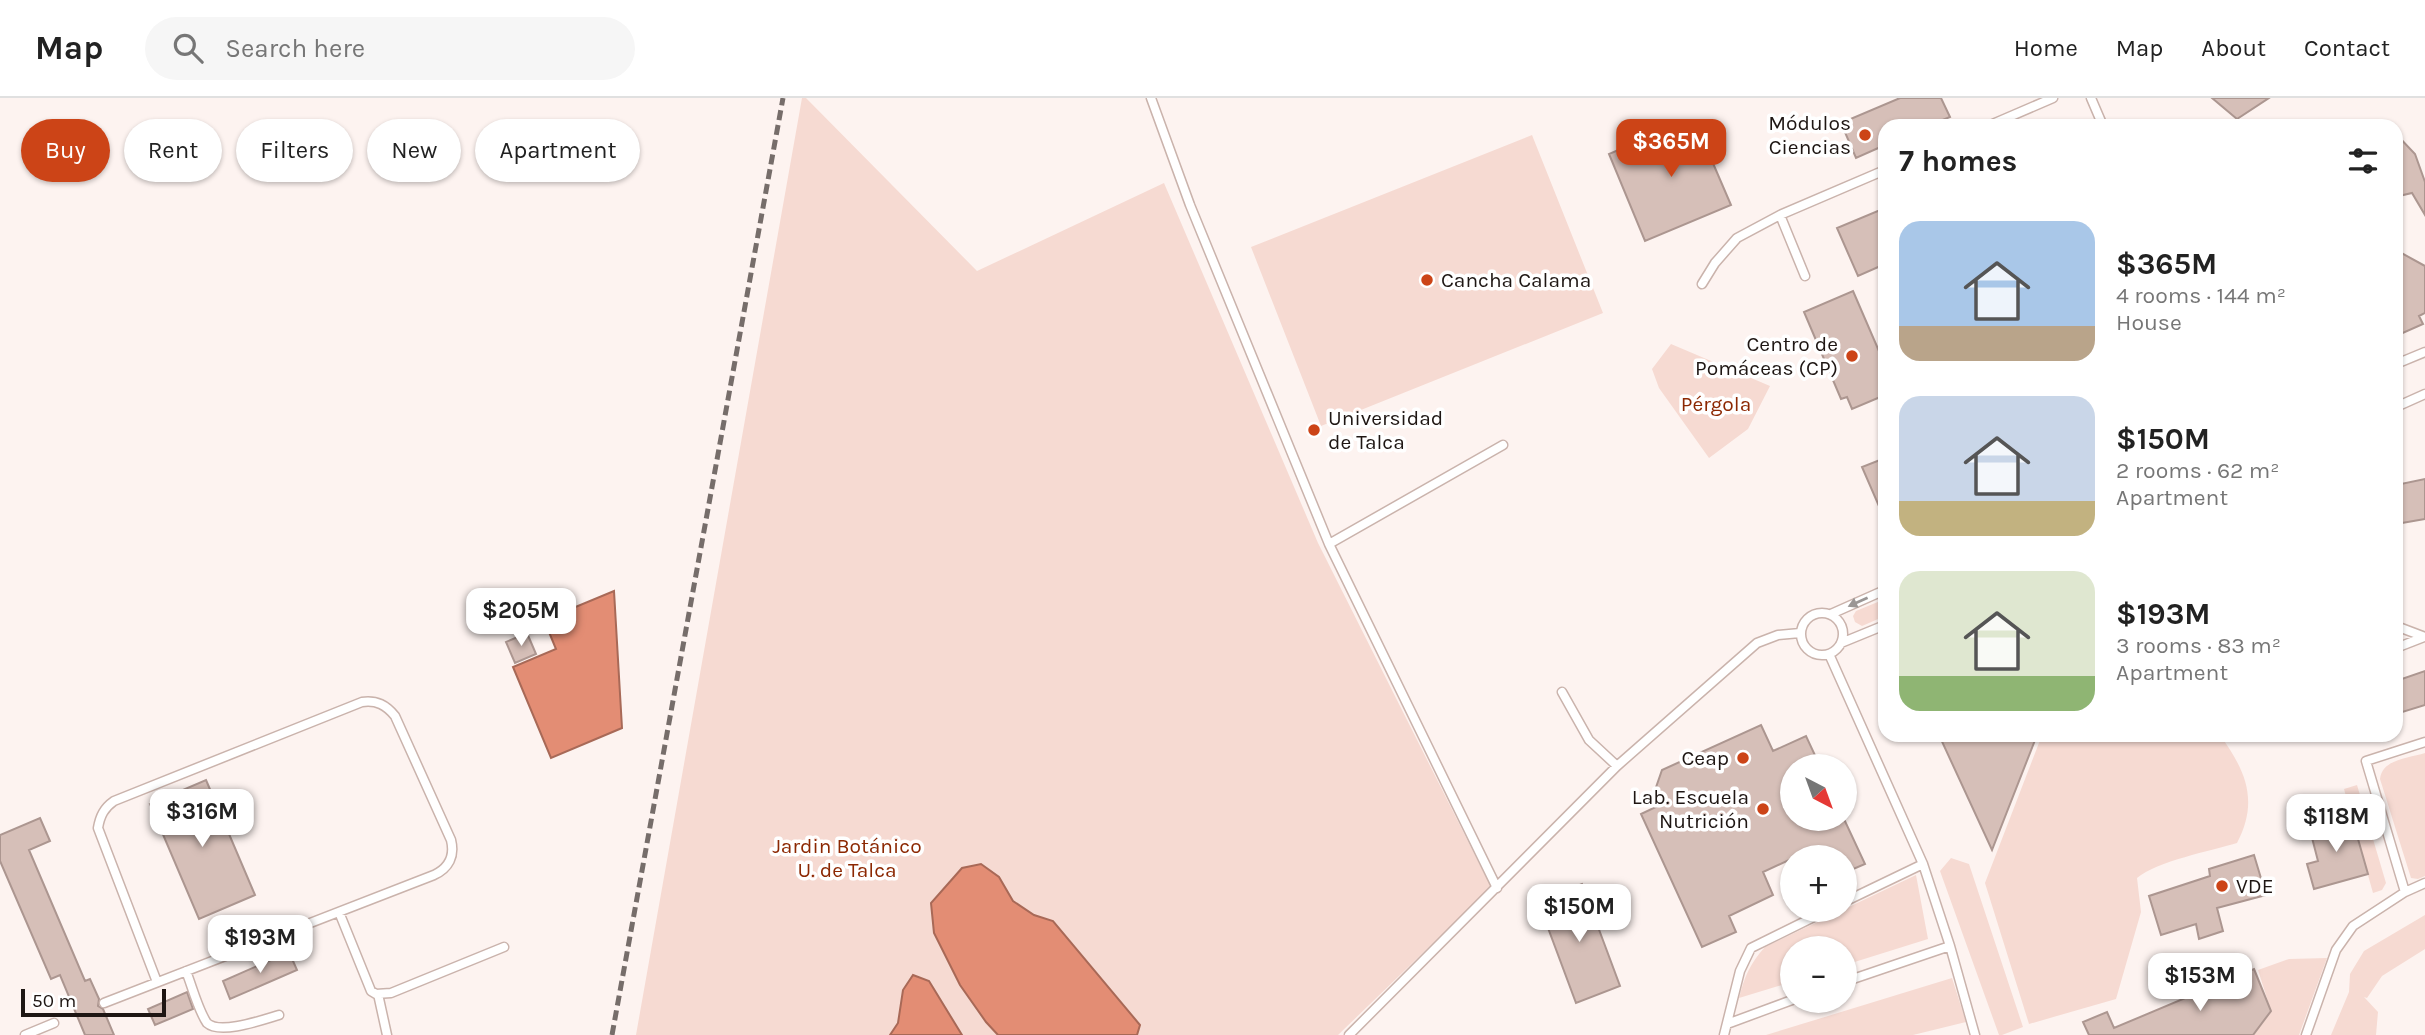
<!DOCTYPE html>
<meta charset="utf-8">
<style>
:root{--surface:#fff;--page:#f6f6f6;--text:#222;--muted:#767676;--line:#e0e0e0;--accent:#cc4417}
body{margin:0;font-family:Karla,sans-serif;background:var(--page);color:var(--text);height:100vh;display:flex;flex-direction:column;font-size:26px;white-space:nowrap}
*{box-sizing:border-box;margin:0}
p{font-size:23px;color:var(--muted)}
.icon{flex:none;width:38px;height:38px;fill:none;stroke:currentColor;stroke-width:2;stroke-linecap:round;stroke-linejoin:round}
.map{position:relative;flex:1;overflow:hidden}
.sheet{position:absolute;left:1878px;top:21px;width:525px;height:623px;display:flex;flex-direction:column;background:var(--surface);border-radius:21px;box-shadow:0 2px 5px #0004}
.sheet>*{flex:none}
.banner{position:absolute;left:21px;top:21px;width:665px;height:63px;display:flex;gap:14px}
.needle{width:46px;rotate:139deg}
.controls{position:absolute;left:1780px;top:656px;display:grid;gap:14px}
.controls a{display:grid;place-items:center;width:77px;height:77px;border-radius:50%;background:var(--surface);box-shadow:0 2px 5px #0004;font-size:35px}
.scale{position:absolute;left:21px;bottom:18px;width:145px;box-sizing:border-box;padding-left:7px;border:4px solid #1e1613;border-top:0;font-size:19px;line-height:24px;white-space:nowrap;color:#1e1613;-webkit-text-stroke:5px #fff;paint-order:stroke}
.price{position:absolute;translate:-50% -60px;padding:0 16px;border-radius:14px;background:#fff;color:#222;font-size:23px;line-height:46px;filter:drop-shadow(0 2px 4px #0008)}
.price::after{content:'';position:absolute;left:50%;top:42px;width:21px;height:16px;margin-left:-10px;background:inherit;clip-path:polygon(0 0,100% 0,50% 100%)}
.price.current{background:var(--accent);color:#fff}
ul{padding:0;list-style:none}
li{display:flex;align-items:center;gap:21px;height:175px;padding:0 21px}
li span{display:grid;place-items:center;flex:none;width:196px;height:140px;border-radius:21px;color:#555}
li>.icon{margin-inline-start:auto}
span .icon{width:84px;height:84px;fill:#fffc;stroke-width:1}
li b{font-size:30px}
h2{display:flex;justify-content:space-between;align-items:center;height:84px;padding:0 21px;font-size:30px}
.tag{padding:0 24px;border-radius:32px;background:var(--surface);box-shadow:0 2px 5px #0004;font-size:24px;line-height:63px}
.tag.current{background:var(--accent);color:#fff}
header{display:flex;align-items:center;gap:42px;box-sizing:border-box;height:98px;padding:0 35px;background:var(--surface);border-bottom:2px solid var(--line)}
header strong{font-size:33px}
nav{display:flex;gap:38px;margin-inline-start:auto;font-size:24px}
.search{width:490px;height:63px;background:var(--page);display:flex;align-items:center;gap:18px;box-sizing:border-box;padding:0 24px;border-radius:38px;color:var(--muted);font-size:26px}
.map>svg:first-child{display:block}
.green{fill:#f6dad2}
.water{fill:#e38d74;stroke:#a86957;stroke-width:2}
.building{fill:#d6bfb8;stroke:#ac9690;stroke-width:2}
.lines{fill:none;stroke-linecap:round;stroke-linejoin:round}
.lane-casing{stroke:#cab3ac;stroke-width:11}
.lane{stroke:#fff;stroke-width:8}
.rail{stroke:#766d6a;stroke-width:5;stroke-dasharray:10 5;stroke-linecap:butt}
.oneway{fill:#9a9695}
.poi-dot{fill:#cc4417;stroke:#fff;stroke-width:2.5}
.labels{text-anchor:middle;dominant-baseline:central;stroke-width:7;stroke-linejoin:round;paint-order:stroke}
.poi-label{font-size:21px;fill:#1e1613;stroke:#fff;text-anchor:end}
.park-label{font-size:21px;fill:#8c2803;stroke:#fff}
</style>
<header>
<strong>Map</strong>
<div class="search"><svg class="icon" aria-label="search" viewBox="0 0 24 24"><circle cx="10" cy="10" r="6"/><path d="M15 15l6 6"/></svg>Search here</div>
<nav><a>Home</a><a>Map</a><a>About</a><a>Contact</a></nav>
</header>
<div class="map">
<svg width="2425" height="937" viewBox="0 0 2425 937">
<rect width="100%" height="100%" fill="#fdf3f0"/>
<path class="green" d="M802,0h4l171,173 187,-88 154,360 173,344 -153,148h-702z
M1532,37l71,178 -282,113 -70,-179z
M1671,246l99,42 -22,43 -39,29 -50,-70 -7,-19z
M1885,501v17l-23,10 -7,-4 -2,-6 3,-5z
M2042,637h178c26,36 39,66 17,108 -26,8 -80,18 -100,35l4,34 -25,87 -87,25 -44,-141z
M2425,655v123l-7,3 -7,-1 -31,-99c2,-20 29,-21 45,-26z
M2357,687l29,98 -4,7 -9,3 -29,-104z
M1951,760l18,6 54,163 -21,8h-3l-59,-164z
M1916,777l12,64 -83,26 -1,-17h-52v34l-53,16c5,-20 11,-35 26,-51z
M2425,817v34l-43,27 -15,22 -3,-1 14,15 -2,23h-45l18,-43 1,-18 14,-23z
M2327,860l-28,77h-46l18,-24 -13,-41 31,-11z
M1952,880l14,44 -53,13h-147z"/>
<path class="water" d="M614,493l8,137 -71,30 -38,-91 43,-18 -12,-29z
M981,766l18,13 14,24 21,14 19,6 87,104 -3,10h-139l-12,-13 -26,-37 -26,-52 -3,-30 31,-35z
M913,877l16,6 33,54h-72l8,-12 5,-33z"/>
<path class="building" d="M1900,0h41l9,19 -22,9h-43v19l-29,13 -15,-35z
M2212,0h57l-32,21z
M1706,23l12,30 -9,3 22,51 -86,36 -36,-87 58,-25 3,8z
M2396,36l19,20 10,28v33l-13,-22 -13,3 -3,-8z
M1885,110v56l-27,12 -21,-48z
M2396,152l29,16v47l-6,3 4,8 -27,12z
M1853,193l32,74v30l-33,14 -5,-12 -6,2 -37,-87z
M1885,360v62l-23,-53z
M2425,381v40l-29,5v-39z
M527,535l9,21 -21,9 -9,-21z
M2425,573v34l-29,9v-33z
M1761,627l12,26 33,-15 14,30h-28v53h52l21,45 -21,9v-15h-22l-5,-11 -54,25 10,23 -44,21 7,16 -34,15 -61,-133 17,-8 -5,-10 9,-26z
M1939,637h98l-45,115z
M206,682l49,115 -56,24 -49,-115z
M40,720l10,23 -21,9 56,131 5,-2 9,20 -1,7 5,3 11,26h-29l-25,-60 -9,4 -51,-118v-26z
M2352,720l16,56 -54,15 -7,-25 11,-3 -8,-31z
M2254,757l12,40 -49,13 6,23 -24,8 -3,-15 -35,11 -12,-39 61,-20 -1,-7z
M1582,786l38,102 -44,17 -38,-102z
M289,854l8,18 -67,29 -7,-18z
M2254,871l17,42 -18,24h-164l-6,-13 24,-10 7,16z
M187,894l6,17 -38,16 -7,-16z"/>
<g class="lines">
<g class="lane-casing">
<path id="lane" d="M1151,0l39,107 139,339 168,344
M2091,0l12,28
M1988,28l65,-28
M1780,117l25,61
M1702,186l13,-21 22,-25 43,-23 105,-45
M2396,266l29,-12
M2396,309l29,-13
M1329,446l174,-99
M1801 536a21 21 0 1 1 42 0a21 21 0 1 1-42 0Z
M1831,516l54,-24
M2396,528l29,11
M1841,545l44,-18
M2396,550l28,-11
M1829,556l94,210
M1562,594l27,48 28,26
M2405,794l-39,-131 59,-19
M1844,804l79,-38 27,82 -106,36
M339,814l32,79 5,3 15,-1 113,-46
M1950,848l25,89
M186,873c6,15 12,39 21,52 13,12 55,-3 72,-8
M378,896l9,41
M104,905l330,-128c15,-7 21,-19 17,-35l-56,-124c-9,-11 -18,-16 -33,-14l-248,99c-10,7 -14,15 -16,27l59,154
M1727,926l65,-24
M25,937l29,-12
M1349,937l268,-269 140,-123 21,-8 22,-2
M1724,937l16,-64 11,-23 77,-38
M2306,937l30,-85 17,-24 52,-34 20,-9"/>
</g>
<use href="#lane" class="lane"/>
<path class="rail" d="M612,937l171,-937"/>
</g>
<defs><path id="oneway-solid" d="M-6-.8H1V-3.2L6.5 0L1 3.2V.8H-6Z" transform="scale(1.75)"/></defs>
<use class="oneway" href="#oneway-solid" transform="translate(1858 504) rotate(156)"/>
<g class="poi-dot">
<circle cx="1865" cy="37" r="7"/>
<circle cx="1427" cy="182" r="7"/>
<circle cx="1852" cy="258" r="7"/>
<circle cx="1314" cy="332" r="7"/>
<circle cx="1743" cy="660" r="7"/>
<circle cx="1763" cy="711" r="7"/>
<circle cx="2222" cy="788" r="7"/>
</g>
<g class="labels">
<g class="poi-label">
<text x="1851" y="25">Módulos<tspan x="1851" dy="24">Ciencias</tspan></text>
<text x="1441" y="182" text-anchor="start">Cancha Calama</text>
<text x="1838" y="246">Centro de<tspan x="1838" dy="24">Pomáceas (CP)</tspan></text>
<text x="1328" y="320" text-anchor="start">Universidad<tspan x="1328" dy="24">de Talca</tspan></text>
<text x="1729" y="660">Ceap</text>
<text x="1749" y="699">Lab. Escuela<tspan x="1749" dy="24">Nutrición</tspan></text>
<text x="2236" y="788" text-anchor="start">VDE</text>
</g>
<g class="park-label">
<text x="1716" y="306">Pérgola</text>
<text x="847" y="748">Jardin Botánico<tspan x="847" dy="24">U. de Talca</tspan></text>
</g>
</g>
</svg>
<div class="controls">
<a><svg class="needle" viewBox="-14 -14 28 28"><path d="M0-13l5 13h-10z" fill="#e53935"/><path d="M0 13l5-13h-10z" fill="#767676"/></svg></a>
<a>+</a>
<a>−</a>
</div>
<div class="scale">50 m</div>
<b class="price current" style="left:1671px;top:81px">$365M</b>
<b class="price" style="left:521px;top:550px">$205M</b>
<b class="price" style="left:202px;top:751px">$316M</b>
<b class="price" style="left:2336px;top:756px">$118M</b>
<b class="price" style="left:1579px;top:846px">$150M</b>
<b class="price" style="left:260px;top:877px">$193M</b>
<b class="price" style="left:2200px;top:915px">$153M</b>
<div class="banner">
<a class="tag current">Buy</a>
<a class="tag">Rent</a>
<a class="tag">Filters</a>
<a class="tag">New</a>
<a class="tag">Apartment</a>
</div>
<section class="sheet">
<h2>7 homes<svg class="icon" aria-label="filters" viewBox="0 0 24 24"><path d="M4 7h16M4 17h16"/><circle cx="9" cy="7" r="2"/><circle cx="15" cy="17" r="2"/></svg></h2>
<ul>
<li><span style="background:linear-gradient(#a9c7e8 75%,#b9a48a 0)"><svg class="icon" aria-label="home" viewBox="0 0 24 24"><path d="M3 11l9-7 9 7M6 9v11h12V9"/></svg></span><div><b>$365M</b><p>4 rooms · 144 m²</p><p>House</p></div></li>
<li><span style="background:linear-gradient(#c9d6e8 75%,#c2b280 0)"><svg class="icon" aria-label="home" viewBox="0 0 24 24"><path d="M3 11l9-7 9 7M6 9v11h12V9"/></svg></span><div><b>$150M</b><p>2 rooms · 62 m²</p><p>Apartment</p></div></li>
<li><span style="background:linear-gradient(#dfe7d0 75%,#8fb573 0)"><svg class="icon" aria-label="home" viewBox="0 0 24 24"><path d="M3 11l9-7 9 7M6 9v11h12V9"/></svg></span><div><b>$193M</b><p>3 rooms · 83 m²</p><p>Apartment</p></div></li>
</ul>
</section>
</div>
